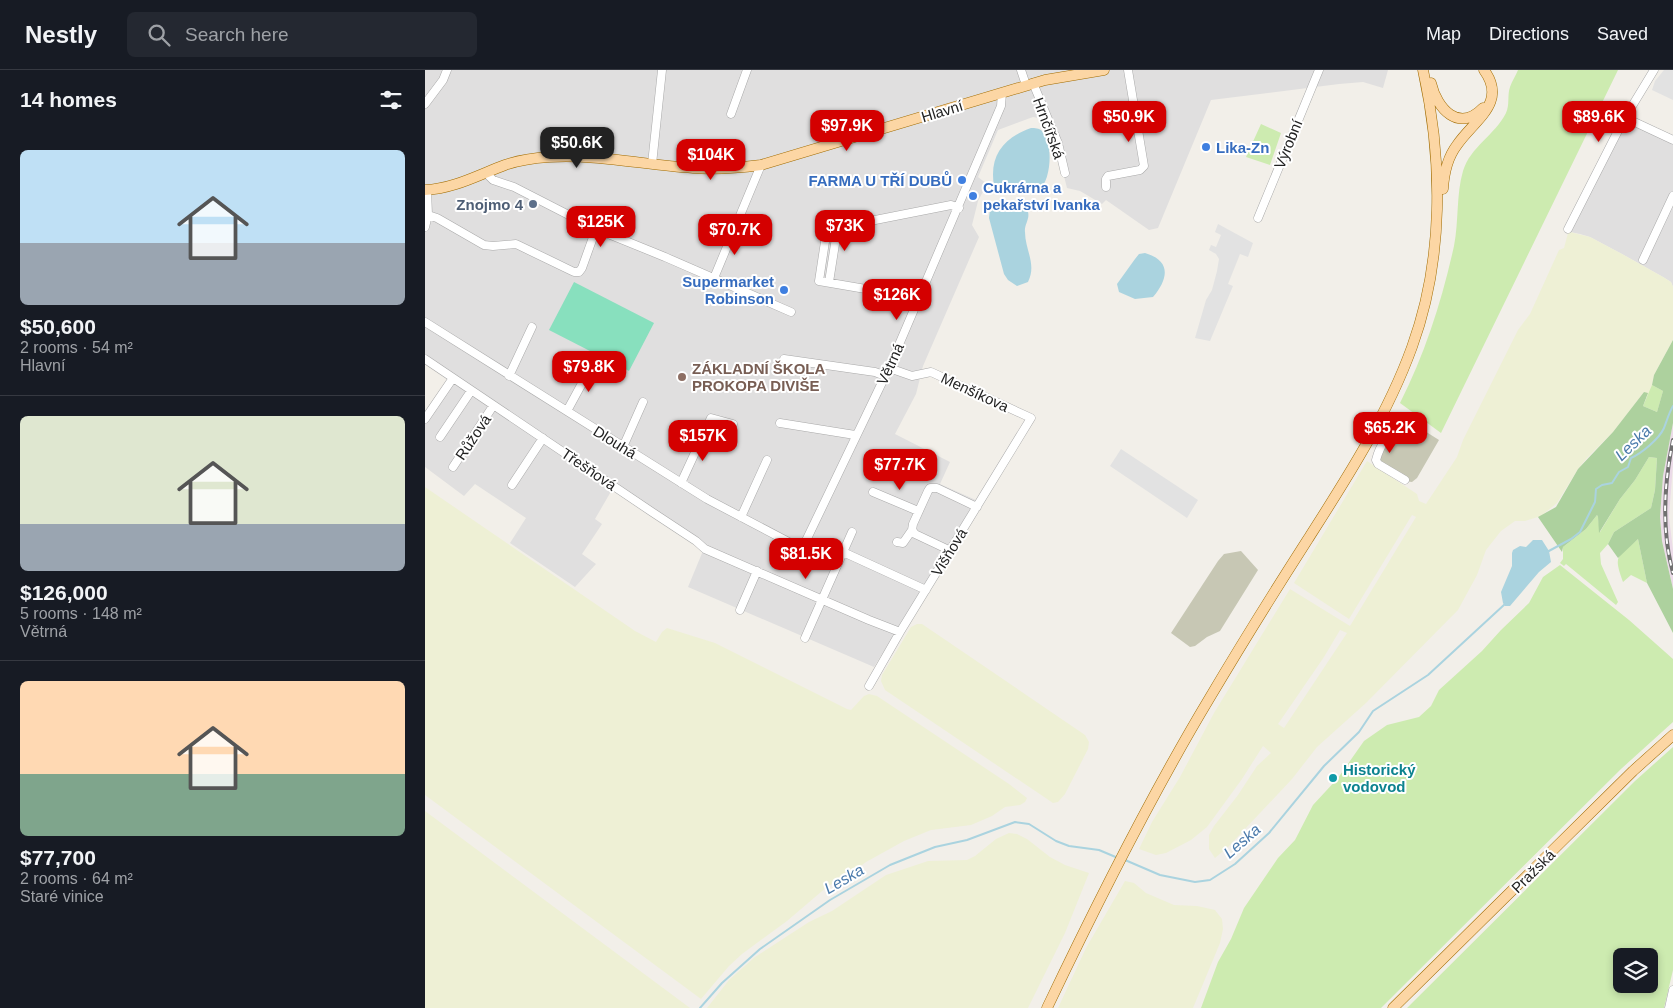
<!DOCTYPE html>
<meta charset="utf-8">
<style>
:root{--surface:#171b24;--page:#242831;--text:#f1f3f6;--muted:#9ea1a6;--line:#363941;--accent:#d40000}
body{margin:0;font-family:Helvetica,sans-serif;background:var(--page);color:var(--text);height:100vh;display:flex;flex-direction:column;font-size:19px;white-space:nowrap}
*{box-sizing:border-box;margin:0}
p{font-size:16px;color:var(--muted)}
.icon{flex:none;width:28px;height:28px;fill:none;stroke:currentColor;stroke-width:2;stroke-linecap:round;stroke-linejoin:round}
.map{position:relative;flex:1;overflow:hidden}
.side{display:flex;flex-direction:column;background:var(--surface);width:425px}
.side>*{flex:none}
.tools{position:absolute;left:1188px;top:878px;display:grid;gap:10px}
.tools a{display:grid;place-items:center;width:45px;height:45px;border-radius:8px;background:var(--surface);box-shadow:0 2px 8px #0003;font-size:25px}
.price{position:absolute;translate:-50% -42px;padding:0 11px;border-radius:10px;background:var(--accent);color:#fff;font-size:16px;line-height:32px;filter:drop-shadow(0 1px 2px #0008)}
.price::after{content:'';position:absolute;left:50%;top:30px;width:15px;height:11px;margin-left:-8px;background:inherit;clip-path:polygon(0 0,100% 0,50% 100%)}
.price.current{background:#222;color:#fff}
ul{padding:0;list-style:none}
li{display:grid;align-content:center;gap:10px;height:265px;padding:0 20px}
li+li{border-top:1px solid var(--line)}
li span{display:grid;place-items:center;height:155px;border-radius:8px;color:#555}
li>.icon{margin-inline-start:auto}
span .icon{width:90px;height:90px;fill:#fffc;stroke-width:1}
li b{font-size:21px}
h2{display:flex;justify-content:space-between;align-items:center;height:60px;padding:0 20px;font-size:21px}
header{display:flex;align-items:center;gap:30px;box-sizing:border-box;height:70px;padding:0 25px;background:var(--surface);border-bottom:1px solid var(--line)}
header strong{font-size:24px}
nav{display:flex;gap:28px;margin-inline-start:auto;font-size:18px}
.search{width:350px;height:45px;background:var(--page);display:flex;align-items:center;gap:12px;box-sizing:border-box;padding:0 18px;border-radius:8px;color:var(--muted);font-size:19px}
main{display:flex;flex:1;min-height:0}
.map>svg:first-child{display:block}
.residential{fill:#e0dfdf}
.industrial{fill:#ebdbe8}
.construction{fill:#c7c7b4}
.farmland{fill:#eef0d5;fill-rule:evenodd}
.grass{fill:#cdebb0;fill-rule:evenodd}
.forest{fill:#add19e}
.pitch{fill:#88e0be}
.parking{fill:#e2e2e2}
.water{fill:#aad3df}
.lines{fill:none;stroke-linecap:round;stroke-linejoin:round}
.stream{stroke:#aad3df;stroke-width:2}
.minor-casing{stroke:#a9a9a9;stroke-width:9}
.major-casing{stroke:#a06b00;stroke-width:11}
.minor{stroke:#fff;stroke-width:8}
.major{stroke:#fcd6a4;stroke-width:10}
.rail-casing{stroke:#707070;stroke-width:4}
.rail{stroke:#fff;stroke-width:2;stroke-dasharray:5.5;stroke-linecap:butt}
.shop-dot{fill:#3f7fe0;stroke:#fff;stroke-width:2}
.service-dot{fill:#5c6f8a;stroke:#fff;stroke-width:2}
.education-dot{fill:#8d6e63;stroke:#fff;stroke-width:2}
.culture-dot{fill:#0f9aa8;stroke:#fff;stroke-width:2}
.labels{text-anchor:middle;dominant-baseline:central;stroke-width:4;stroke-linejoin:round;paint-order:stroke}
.street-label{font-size:15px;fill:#222;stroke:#fff}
.shop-label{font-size:15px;font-weight:bold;fill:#366cbe;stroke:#fff;text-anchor:start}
.service-label{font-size:15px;font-weight:bold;fill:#4e5e75;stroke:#fff;text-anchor:end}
.education-label{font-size:15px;font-weight:bold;fill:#785e54;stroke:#fff;text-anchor:start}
.culture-label{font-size:15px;font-weight:bold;fill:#0d838f;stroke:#fff;text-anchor:start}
.water-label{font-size:16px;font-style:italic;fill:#4a7aab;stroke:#fff}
</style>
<header>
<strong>Nestly</strong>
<div class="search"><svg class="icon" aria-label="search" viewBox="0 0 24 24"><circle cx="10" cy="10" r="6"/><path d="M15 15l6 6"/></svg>Search here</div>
<nav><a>Map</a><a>Directions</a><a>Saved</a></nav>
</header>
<main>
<section class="side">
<h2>14 homes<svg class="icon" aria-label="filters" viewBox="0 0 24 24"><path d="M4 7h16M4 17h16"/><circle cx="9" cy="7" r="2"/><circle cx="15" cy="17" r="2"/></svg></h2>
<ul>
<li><span style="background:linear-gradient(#bfe0f5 60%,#9aa5b1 0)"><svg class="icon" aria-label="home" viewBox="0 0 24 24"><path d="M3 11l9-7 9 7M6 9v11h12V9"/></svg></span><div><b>$50,600</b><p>2 rooms · 54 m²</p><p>Hlavní</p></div></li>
<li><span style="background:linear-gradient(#dfe7d0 70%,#9aa5b1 0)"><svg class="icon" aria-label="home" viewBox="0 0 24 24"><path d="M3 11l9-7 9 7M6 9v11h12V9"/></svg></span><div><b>$126,000</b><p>5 rooms · 148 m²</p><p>Větrná</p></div></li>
<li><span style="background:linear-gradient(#ffd9b3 60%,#7fa58c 0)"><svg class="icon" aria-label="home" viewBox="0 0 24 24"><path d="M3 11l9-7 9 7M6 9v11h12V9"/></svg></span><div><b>$77,700</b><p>2 rooms · 64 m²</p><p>Staré vinice</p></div></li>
</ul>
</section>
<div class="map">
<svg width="1248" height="938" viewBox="0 0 1248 938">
<rect width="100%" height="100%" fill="#f2efe9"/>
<path class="residential" d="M0,0h963l-5,18 -20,-6 -24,2 -128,16 -53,128 -9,2 -43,-30 -4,4 -22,-13 -13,-3 -11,-44 -8,-24 -15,-3 -35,13 -20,47 9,7 -9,17 -6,24 7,12 -56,129 -7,28 -21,40 55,28 -10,22 38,17 -104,166 -186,-80 17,-41 -92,-58 -18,31 7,5 -20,30 14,10 -21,23 -65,-44 16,-25 -51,-34 -11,12 -39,-29v-44l30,-48 -30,-21z
M1198,44l50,21v152l-2,-5 -8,-5 -41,-23 -32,-17 -10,-3 -10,-2z"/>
<path class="industrial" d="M1248,353v41l-4,53 4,33v39l-11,-48 -2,-24 3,-41z"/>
<path class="construction" d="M976,346l38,24 -22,38 -5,4 -8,-1 -29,-17v-11l16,-28z
M816,481l17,19 -38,61 -13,6 -12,9 -5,1 -19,-14 47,-72 6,-7z"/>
<path class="farmland" d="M1145,162l20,5 32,17 41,23 8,5 2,5v53l-19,35 -2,10 11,6 -6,21 -13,-20 -31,40 -26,26 -9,11 -21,34 -16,13 -16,5h-10l-14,10 -15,19 -9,25 -19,35 -92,93 -49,44 -25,32 -64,68 -13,11 -6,-9v-14l5,-9 24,-31 19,-29 14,-13 -8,-7 -21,33 -35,48 -16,13 -25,13 -10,2 -17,-6 13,-27 28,-45 34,-64 76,-124 60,37 66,-109 -4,-2 -63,104 -55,-36 73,-122 50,33 2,7 7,3 31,-47 6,-17 55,-110 12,-16 29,-64 5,-2 4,-15zM915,560l7,3 -63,95 -6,-4 46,-67z
M0,417l210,144 21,11 6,-10 5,-4 48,15 132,66 4,1 13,-14 5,-2 8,2 132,88 18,14 -2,4 -5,3 -15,2 -13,9 -21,9 -40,5 -27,11 -38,21 -16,12 -22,12 -41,35 -45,33 -13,12 -28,33 -276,-204z
M492,554h5l163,111 4,7 -1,7 -23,45 -7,8 -5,1 -168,-113 -4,-9 1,-6 29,-48z
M0,741l265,197h-265z
M584,763l8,1 10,5 23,18 15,8 24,8 -24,60 -37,75h-321l22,-28 26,-23 54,-35 23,-11 54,-36 42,-14 39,-1 8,-4 21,-17z
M700,811l9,2 12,10 28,12 23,1 18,4 7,9 1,10 -3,14 -27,65h-135l28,-60z"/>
<path class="grass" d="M1093,0h100l-177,363 -41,-30c25,-49 42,-103 54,-157 5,-25 2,-51 9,-75 7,-24 32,-36 43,-58 4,-9 1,-17 4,-26 2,-6 6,-12 8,-17z
M836,54l20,9 -11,32 -24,-8z
M1227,315l11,6 -6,21 -14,-6z
M1224,387l8,1 -2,32 -4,18 -37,24 -6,12 -8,9 1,11 17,38 -2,3 -50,-41 -2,2 -4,-3 3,-4v-12l23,-18 11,-14 1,2 2,15 20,-33 15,-19z
M1213,469l9,44 -16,-8 -8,7c-10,-28 -6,-24 15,-43z
M1135,495l69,55 44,39v63l-52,47 -240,239h-180l17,-46 13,-23 13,-31 34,-50 17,-18 18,-35 25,-27 26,-37 23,-16 32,-8 12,-11 8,-16 43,-39 19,-21 28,-27 14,-26z
M1248,677v223l-9,38h-257l228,-227zM1196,886h28v28h-28z"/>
<path class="forest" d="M1248,270v83l-10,53 -3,41 2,24 11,48v44l-26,-50 -9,-44 -20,19 -10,-14 6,-12 37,-24 4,-18 2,-32 -8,-1 -14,23 -15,19 -21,34 -1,-16 -1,-2 -11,14 -23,18 -1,5 -24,-35 18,-10 22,-38 35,-37 31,-40 4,1 -5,13 14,6 6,-21 -11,-6 2,-10z"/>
<path class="pitch" d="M149,212l80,41 -25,48 -80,-41z"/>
<path class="parking" d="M1239,0h9v30l-21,-10 3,-9z
M793,154l35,19 -5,14 -8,-3 -12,30 5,2 -23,55 -15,-3 11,-38 6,-10 5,-19 2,-12 -3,-5 -7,-4 2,-5 5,2 5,-12 -6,-3z
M696,379l77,51 -11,18 -77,-52z"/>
<path class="water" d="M606,58c4,0 8,0 11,3 12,12 9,50 -3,59l-45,-4c-5,-30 9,-48 37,-58z
M575,130c9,0 24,3 28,12 2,7 -4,13 -3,20 0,18 12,32 3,50l-11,4 -9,-6 -4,-6 -15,-56 1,-10z
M720,183c27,8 23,26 8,44l-18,2 -16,-7 -2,-8 18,-25 4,-5z
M1108,470h9l7,11 2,11 -12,10 -29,34h-5l-2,-3 -2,-11 11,-26v-13l1,-3 7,-4 6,1z"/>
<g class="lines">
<path class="stream" d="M1122,482l24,-13 9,-7 15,-30 1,-13 6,-4 10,-2 7,-11 9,-5 3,-9c11,-5 28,-19 33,-30 3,-8 5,-15 9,-22
M700,790l35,15 35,7 15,-2 25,-16 34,-31 55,-67 35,-34 14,-21 55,-36 77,-71
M275,938l22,-25 38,-34 70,-49 60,-35 45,-18 32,-7 48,-18 14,2 27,17 13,5 30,4 19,8"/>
<g class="minor-casing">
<path id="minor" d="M596,0l5,15
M608,13l25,60 7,30
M0,34l18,-24 4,-10
M306,44l16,-44
M1201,48l47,22
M227,94l10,-94
M61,103l7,7 21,7 82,42 69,28 126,55
M681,117v-8l2,-3 32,-6 4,-4 -16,-96
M3,145l9,3 47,27 9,1 23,-2 58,28h5l3,-4 14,-39
M833,148l61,-148
M0,157l3,-12 -1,-25
M1143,159l55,-108 31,-51
M1218,190l30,-64
M289,208l47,-113
M404,212l10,-63
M493,228l-99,-17 9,-59 6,-3 31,3 86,-17 8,3
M0,252l282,177 95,50 35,16
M0,289l227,153 44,29 9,8 164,71 31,12
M359,289l91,13 10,4
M84,306l23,-49
M142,341l25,-46
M0,349l28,-41
M355,353l75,12
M974,353c-10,11 -19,21 -23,37l2,4 27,16
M15,367l31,-46
M198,377l20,-45
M28,397l40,-61
M256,413l30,-65 22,6
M87,415l31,-47
M448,422l45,19
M316,447l26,-57
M472,472l6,1 9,-13
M377,479l87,-181 112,-262 1,-13
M526,481l-36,-17 -3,-4 1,-6 15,-33 2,-3h7l40,19
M418,482l83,38
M315,540l17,-39
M380,568l47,-106
M444,616l31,-54 131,-214 -100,-46 -19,4 -23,-8
M1244,938l4,-18"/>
</g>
<g class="major-casing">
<path id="major" d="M1006,13c6,26 28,50 52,25
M1018,119c1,-16 4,-31 14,-44 17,-25 51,-42 27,-75
M0,120c28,-1 53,-15 80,-25 14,-5 29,-7 44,-8 48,-3 96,8 144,11 23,2 45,0 68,-3l284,-85 59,-10
M622,938c50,-105 102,-209 162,-309 32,-54 65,-107 99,-160 39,-61 79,-123 104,-192 32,-88 31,-186 11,-277
M968,938l240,-237 40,-36"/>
</g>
<use href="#minor" class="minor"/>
<use href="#major" class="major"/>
<g class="rail-casing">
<path id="rail" d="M1248,370c-9,44 -12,89 0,133"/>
</g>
<use href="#rail" class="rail"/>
</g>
<g class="shop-dot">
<circle cx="781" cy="77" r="5"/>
<circle cx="537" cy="110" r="5"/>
<circle cx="548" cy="126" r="5"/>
<circle cx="359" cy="220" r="5"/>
</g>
<circle class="service-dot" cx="108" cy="134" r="5"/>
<circle class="education-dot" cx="257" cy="307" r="5"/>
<circle class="culture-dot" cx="908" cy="708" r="5"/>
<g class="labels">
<g class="street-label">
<text transform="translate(517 41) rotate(-17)">Hlavní</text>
<text transform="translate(624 58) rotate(70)">Hrnčířská</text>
<text transform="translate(863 74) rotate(-68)">Výrobní</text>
<text transform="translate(465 294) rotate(-65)">Větrná</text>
<text transform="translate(550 322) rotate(25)">Menšíkova</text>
<text transform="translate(48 367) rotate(-56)">Růžová</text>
<text transform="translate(190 372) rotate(32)">Dlouhá</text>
<text transform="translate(164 399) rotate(34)">Třešňová</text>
<text transform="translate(524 482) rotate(-58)">Višňová</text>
<text transform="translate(1108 801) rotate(-45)">Pražská</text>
</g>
<g class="shop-label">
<text x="791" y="77">Lika-Zn</text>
<text x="527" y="110" text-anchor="end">FARMA U TŘÍ DUBŮ</text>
<text x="558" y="117">Cukrárna a<tspan x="558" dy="17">pekařství Ivanka</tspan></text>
<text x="349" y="211" text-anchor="end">Supermarket<tspan x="349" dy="17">Robinson</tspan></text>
</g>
<g class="service-label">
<text x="98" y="134">Znojmo 4</text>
</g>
<g class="education-label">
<text x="267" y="298">ZÁKLADNÍ ŠKOLA<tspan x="267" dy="17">PROKOPA DIVIŠE</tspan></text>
</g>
<g class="culture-label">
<text x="918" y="699">Historický<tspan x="918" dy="17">vodovod</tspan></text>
</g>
<g class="water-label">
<text transform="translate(1208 373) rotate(-44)">Leska</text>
<text transform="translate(817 771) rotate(-41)">Leska</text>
<text transform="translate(419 809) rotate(-30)">Leska</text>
</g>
</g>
</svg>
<div class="tools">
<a><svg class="icon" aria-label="layers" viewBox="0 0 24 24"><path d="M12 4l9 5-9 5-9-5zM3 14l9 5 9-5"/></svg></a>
</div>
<b class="price" style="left:704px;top:73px">$50.9K</b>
<b class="price" style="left:1174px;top:73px">$89.6K</b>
<b class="price" style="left:422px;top:82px">$97.9K</b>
<b class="price current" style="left:152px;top:99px">$50.6K</b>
<b class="price" style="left:286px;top:111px">$104K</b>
<b class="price" style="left:176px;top:178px">$125K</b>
<b class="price" style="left:420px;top:182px">$73K</b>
<b class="price" style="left:310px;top:186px">$70.7K</b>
<b class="price" style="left:472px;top:251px">$126K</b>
<b class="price" style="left:164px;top:323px">$79.8K</b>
<b class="price" style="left:965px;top:384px">$65.2K</b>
<b class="price" style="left:278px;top:392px">$157K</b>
<b class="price" style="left:475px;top:421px">$77.7K</b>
<b class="price" style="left:381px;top:510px">$81.5K</b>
</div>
</main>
